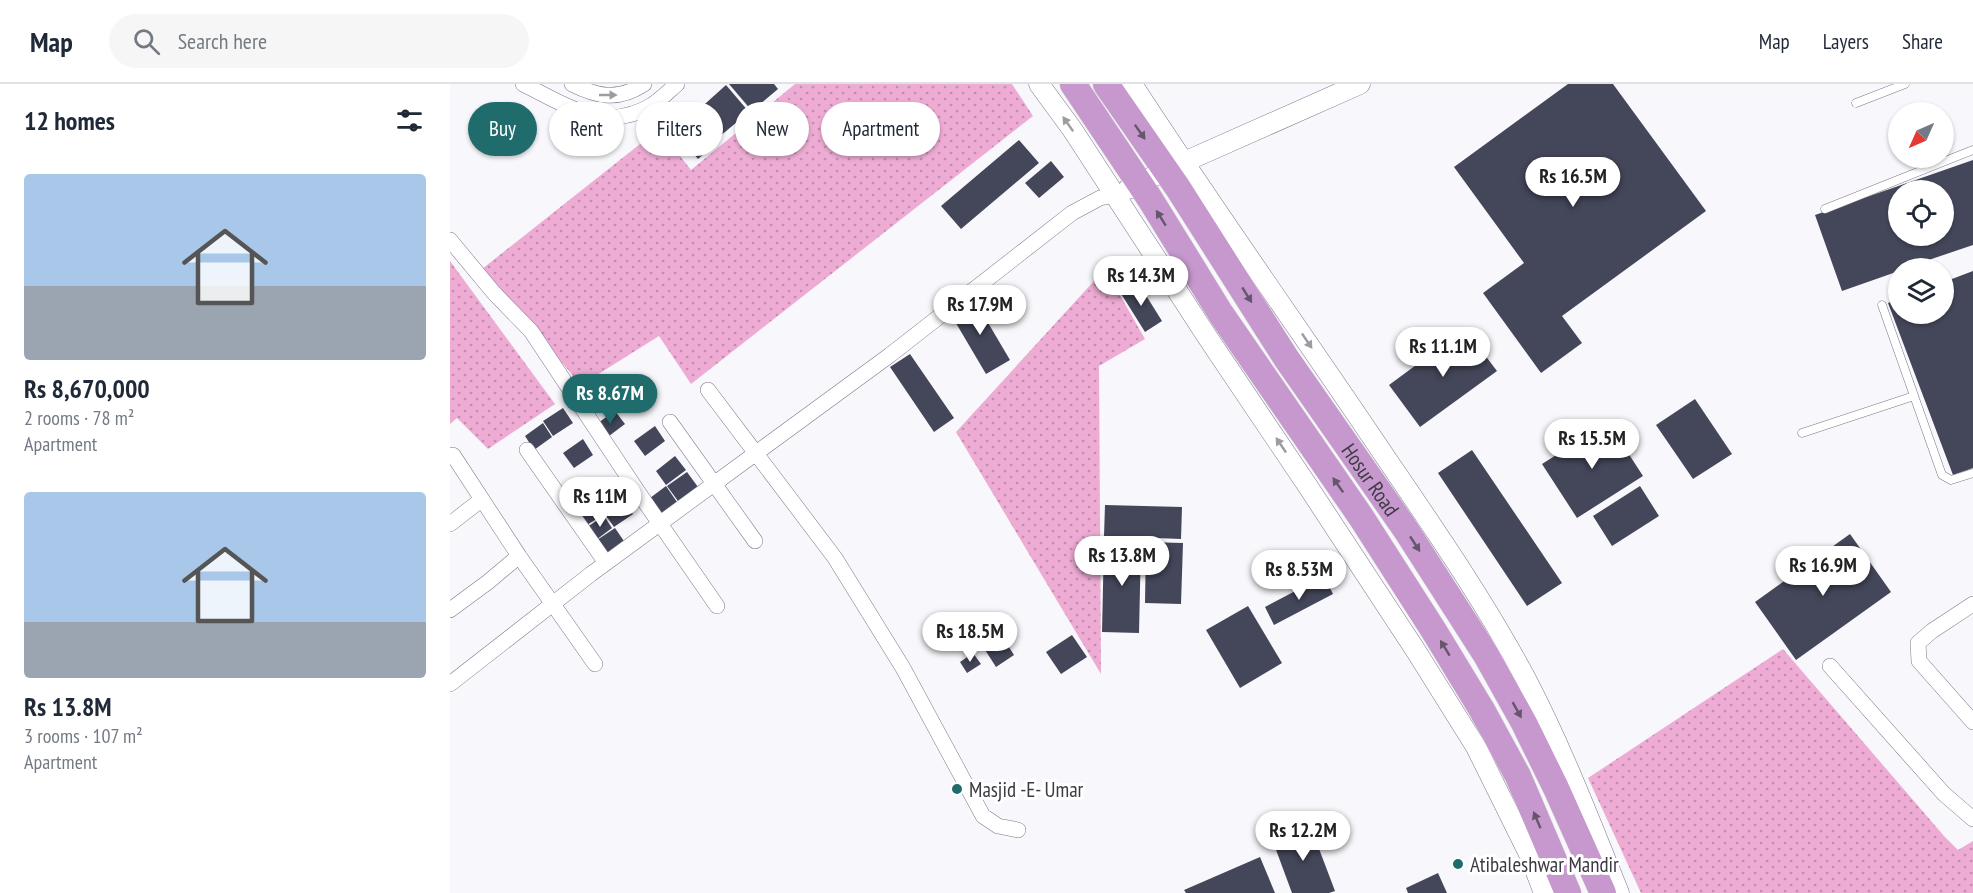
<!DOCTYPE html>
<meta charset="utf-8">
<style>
:root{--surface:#fff;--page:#f6f6f7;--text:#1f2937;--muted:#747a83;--line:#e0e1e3;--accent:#206c6d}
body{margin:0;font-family:"PT Sans Narrow",sans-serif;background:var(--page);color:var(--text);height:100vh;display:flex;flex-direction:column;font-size:22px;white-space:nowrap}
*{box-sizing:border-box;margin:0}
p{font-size:20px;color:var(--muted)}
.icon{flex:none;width:33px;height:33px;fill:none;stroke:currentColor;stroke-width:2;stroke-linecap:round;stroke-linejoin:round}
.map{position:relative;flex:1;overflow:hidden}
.drawer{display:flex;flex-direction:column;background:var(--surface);width:450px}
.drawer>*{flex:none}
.guide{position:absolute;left:18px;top:18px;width:570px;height:54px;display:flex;gap:12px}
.needle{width:39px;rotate:225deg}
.fabs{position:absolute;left:1438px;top:18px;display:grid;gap:12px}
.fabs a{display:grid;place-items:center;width:66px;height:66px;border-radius:50%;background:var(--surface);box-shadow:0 2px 4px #0004;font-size:30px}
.price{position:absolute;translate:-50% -51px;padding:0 14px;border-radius:21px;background:#fff;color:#222;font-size:20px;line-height:39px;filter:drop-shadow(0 2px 3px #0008)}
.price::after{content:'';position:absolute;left:50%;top:36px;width:18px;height:14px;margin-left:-9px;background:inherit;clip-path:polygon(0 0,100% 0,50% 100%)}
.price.on{background:var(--accent);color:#fff}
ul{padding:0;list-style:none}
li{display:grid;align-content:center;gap:12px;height:318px;padding:0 24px}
li span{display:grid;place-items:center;height:186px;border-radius:6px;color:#555}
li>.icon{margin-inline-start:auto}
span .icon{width:108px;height:108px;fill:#fffc;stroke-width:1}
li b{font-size:26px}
h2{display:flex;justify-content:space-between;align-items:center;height:72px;padding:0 24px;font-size:26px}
.tag{padding:0 21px;border-radius:27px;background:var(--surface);box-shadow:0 2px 4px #0004;font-size:21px;line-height:54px}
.tag.on{background:var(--accent);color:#fff}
header{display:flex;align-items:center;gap:36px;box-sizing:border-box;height:84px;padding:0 30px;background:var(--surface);border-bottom:2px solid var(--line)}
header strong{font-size:28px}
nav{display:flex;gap:33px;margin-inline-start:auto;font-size:21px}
.search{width:420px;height:54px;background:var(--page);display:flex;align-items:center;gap:15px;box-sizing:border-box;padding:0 21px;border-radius:33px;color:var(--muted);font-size:22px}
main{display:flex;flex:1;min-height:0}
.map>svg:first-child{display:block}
.grass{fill:url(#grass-dots)}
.building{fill:#44475a;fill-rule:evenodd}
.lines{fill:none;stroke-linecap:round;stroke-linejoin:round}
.service-casing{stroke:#7e778b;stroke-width:9}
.minor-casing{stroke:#7e778b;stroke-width:16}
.tertiary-casing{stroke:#7e778b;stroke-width:21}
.trunk-casing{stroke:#d4d4d6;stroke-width:27}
.service{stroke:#fff;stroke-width:8}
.minor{stroke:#fff;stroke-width:15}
.tertiary{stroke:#fff;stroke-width:20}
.trunk{stroke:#c698ce;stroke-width:26}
.oneway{fill:#9e9ca1}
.oneway2{fill:#66566d}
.poi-dot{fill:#206c6d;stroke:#fff;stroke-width:2}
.labels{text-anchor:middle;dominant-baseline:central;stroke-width:6;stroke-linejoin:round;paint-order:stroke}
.street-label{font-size:21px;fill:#3d3a43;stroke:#fff}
.poi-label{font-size:21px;fill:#3d3a43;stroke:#fff;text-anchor:start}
</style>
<header>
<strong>Map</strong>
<div class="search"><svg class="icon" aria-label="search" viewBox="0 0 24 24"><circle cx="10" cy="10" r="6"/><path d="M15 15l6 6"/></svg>Search here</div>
<nav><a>Map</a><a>Layers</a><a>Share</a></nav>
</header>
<main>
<section class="drawer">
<h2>12 homes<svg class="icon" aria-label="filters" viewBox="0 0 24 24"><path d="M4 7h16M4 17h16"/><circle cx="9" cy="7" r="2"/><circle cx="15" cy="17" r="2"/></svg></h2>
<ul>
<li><span style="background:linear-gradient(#a9c7e8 60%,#9aa5b1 0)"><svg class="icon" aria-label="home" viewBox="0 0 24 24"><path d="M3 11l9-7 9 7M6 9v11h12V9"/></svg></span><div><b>Rs 8,670,000</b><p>2 rooms · 78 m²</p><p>Apartment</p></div></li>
<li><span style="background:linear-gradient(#a9c7e8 70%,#9aa5b1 0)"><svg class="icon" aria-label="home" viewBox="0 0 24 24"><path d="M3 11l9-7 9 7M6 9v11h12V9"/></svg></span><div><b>Rs 13.8M</b><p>3 rooms · 107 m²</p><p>Apartment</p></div></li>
</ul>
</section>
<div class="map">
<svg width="1523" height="809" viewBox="0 0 1523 809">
<defs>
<pattern id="grass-dots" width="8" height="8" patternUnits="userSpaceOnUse" patternTransform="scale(1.5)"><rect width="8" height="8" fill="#eeacd5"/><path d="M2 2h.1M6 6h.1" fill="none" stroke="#c28dae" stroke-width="1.8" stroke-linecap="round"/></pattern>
</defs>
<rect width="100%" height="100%" fill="#f8f7fb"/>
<path class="grass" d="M345,0h217l21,32 -342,268 -32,-48 -78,49 -99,-116 177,-140 32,41z
M0,177l105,143 -67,45 -31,-31 -7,6z
M655,185l40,70 -46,27 2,308 -145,-242z
M1333,565l161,187 14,14 15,-9v52h-332l-53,-115z"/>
<path class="building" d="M279,0h45l4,5 -26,22z
M1118,0h45l93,127 -144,105 20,27 -41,30 -58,-80 41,-30 -70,-96z
M276,1l23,27 -30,25 -23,-25z
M244,28l25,29 -21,18 -25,-29z
M569,56l20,23 -78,66 -20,-23z
M1523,76v85l-68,23h-6v3l-57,20 -27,-76zM1449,106h45v46h-45z
M601,77l13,16 -25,21 -14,-15z
M1523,187v197l-20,7 -65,-172 11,-4v15h45v-32z
M687,197l25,40 -17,11 -25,-40z
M524,215l36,61 -24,14 -36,-61z
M1015,245l32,42 -77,56 -31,-42z
M460,270l44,64 -20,14 -44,-65z
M143,295l12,16 -19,13 -12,-15z
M176,296l10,15 -19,14 -11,-14z
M1245,315l37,55 -39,25 -37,-54z
M113,324l10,15 -20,13 -10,-15z
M165,327l10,13 -20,15 -10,-14z
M1158,338l35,54 -66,42 -35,-54z
M93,339l9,14 -18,13 -9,-14z
M205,342l10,15 -20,15 -11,-15z
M133,355l10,16 -19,13 -11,-15z
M1022,366l90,133 -35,23 -89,-133z
M225,372l11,14 -20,15 -10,-14z
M237,388l11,15 -20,14 -11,-15z
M135,399l9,13 -21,15 -9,-13z
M163,400l10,15 -18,12 -10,-14z
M216,402l11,16 -19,14 -12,-15z
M1190,402l19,30 -47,30 -19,-30z
M143,414l11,16 -20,13 -10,-15z
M173,416l10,14 -19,13 -10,-14z
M655,421l77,2 -1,32 -77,-3z
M154,432l8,12 -16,12 -9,-13z
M165,444l11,16 -21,14 -11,-16z
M1400,450l41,58 -95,68 -41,-58z
M654,457l37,1 -2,91 -37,-1z
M696,458l37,1 -2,61 -36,-1z
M874,492l9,18 -59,31 -9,-18z
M798,522l34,57 -42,25 -34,-58z
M548,546l16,25 -18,12 -16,-25z
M622,551l15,22 -26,17 -15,-22z
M523,569l8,11 -14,9 -7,-11z
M860,741l25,66 -6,2h-37l-20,-54z
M810,773l15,36h-89l-2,-3z
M988,789l9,20h-39l-2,-5z"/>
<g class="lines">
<g class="service-casing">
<path id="service" d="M1406,19l49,-19
M1375,125l148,-59
M1432,221l60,170 9,5 22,-7
M1352,349l112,-37"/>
</g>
<g class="minor-casing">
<path id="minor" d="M73,0c43,21 82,50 129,21 9,-6 17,-14 25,-21
M122,0c26,13 46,17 72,0
M0,156l44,53 37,38 107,161 79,114
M258,306l127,168 68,110 80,148 15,10 20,4
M220,338l85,119
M77,366l79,113
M0,440l31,-24
M69,472l76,108
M1523,520l-41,27 -14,12 1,18 54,61
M0,526l38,-28 31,-26 -66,-101
M1380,582l114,128 29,25
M0,600l141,-110 299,-219 182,-142 28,-15 15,-3"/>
</g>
<g class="tertiary-casing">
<path id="tertiary" d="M589,0l33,45 136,209 99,147 109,166 60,96 53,107 15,39
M682,0c82,126 170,249 254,374 49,72 99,144 140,221 36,69 64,142 93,214
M678,105l38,-19 194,-86"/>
</g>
<g class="trunk-casing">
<g id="trunk">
<path d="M623,0l77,115 71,115 140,203 73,114 48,79 36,66 50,117"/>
<path id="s1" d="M656,0l72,104 108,170 120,172 80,125 38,68 32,65 47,105"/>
</g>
</g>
<use href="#service" class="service"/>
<use href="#minor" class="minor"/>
<use href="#tertiary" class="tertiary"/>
<use href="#trunk" class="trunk"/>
</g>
<defs><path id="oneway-solid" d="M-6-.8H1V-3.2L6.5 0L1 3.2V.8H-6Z" transform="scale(1.5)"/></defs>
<g class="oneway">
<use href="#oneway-solid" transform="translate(158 11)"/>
<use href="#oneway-solid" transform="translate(618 40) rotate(-125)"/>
<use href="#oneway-solid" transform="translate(857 257) rotate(56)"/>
<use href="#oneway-solid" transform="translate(831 361) rotate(-124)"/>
</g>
<g class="oneway2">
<use href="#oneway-solid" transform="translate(690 48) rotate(55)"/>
<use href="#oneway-solid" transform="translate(711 134) rotate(-122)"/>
<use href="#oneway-solid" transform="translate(797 211) rotate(58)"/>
<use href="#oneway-solid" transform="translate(888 401) rotate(-125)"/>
<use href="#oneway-solid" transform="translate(965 460) rotate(57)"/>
<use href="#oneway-solid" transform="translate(995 564) rotate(-121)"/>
<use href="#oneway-solid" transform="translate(1067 626) rotate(61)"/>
<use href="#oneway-solid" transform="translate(1087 736) rotate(-113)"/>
</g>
<g class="poi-dot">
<circle cx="507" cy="705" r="6"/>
<circle cx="1008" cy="780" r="6"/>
</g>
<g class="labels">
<g class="street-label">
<text stroke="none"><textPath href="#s1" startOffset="476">Hosur Road</textPath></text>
</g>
<g class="poi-label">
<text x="519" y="705">Masjid -E- Umar</text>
<text x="1020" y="780">Atibaleshwar Mandir</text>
</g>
</g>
</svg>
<div class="fabs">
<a><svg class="needle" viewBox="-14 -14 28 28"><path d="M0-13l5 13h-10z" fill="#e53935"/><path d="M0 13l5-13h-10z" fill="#747a83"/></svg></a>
<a><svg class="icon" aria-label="locate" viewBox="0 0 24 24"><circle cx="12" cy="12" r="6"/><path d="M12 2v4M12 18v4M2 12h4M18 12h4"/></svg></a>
<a><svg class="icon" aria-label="layers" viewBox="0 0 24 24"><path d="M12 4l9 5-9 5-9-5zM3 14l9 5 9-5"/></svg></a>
</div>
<b class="price" style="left:1123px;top:124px">Rs 16.5M</b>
<b class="price" style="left:691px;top:223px">Rs 14.3M</b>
<b class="price" style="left:530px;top:252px">Rs 17.9M</b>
<b class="price" style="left:993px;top:294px">Rs 11.1M</b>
<b class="price on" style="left:160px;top:341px">Rs 8.67M</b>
<b class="price" style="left:1142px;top:386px">Rs 15.5M</b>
<b class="price" style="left:150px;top:444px">Rs 11M</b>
<b class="price" style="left:672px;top:503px">Rs 13.8M</b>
<b class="price" style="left:1373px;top:513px">Rs 16.9M</b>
<b class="price" style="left:849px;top:517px">Rs 8.53M</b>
<b class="price" style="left:520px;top:579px">Rs 18.5M</b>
<b class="price" style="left:853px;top:778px">Rs 12.2M</b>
<div class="guide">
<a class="tag on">Buy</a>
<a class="tag">Rent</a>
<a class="tag">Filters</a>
<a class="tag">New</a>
<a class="tag">Apartment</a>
</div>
</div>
</main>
